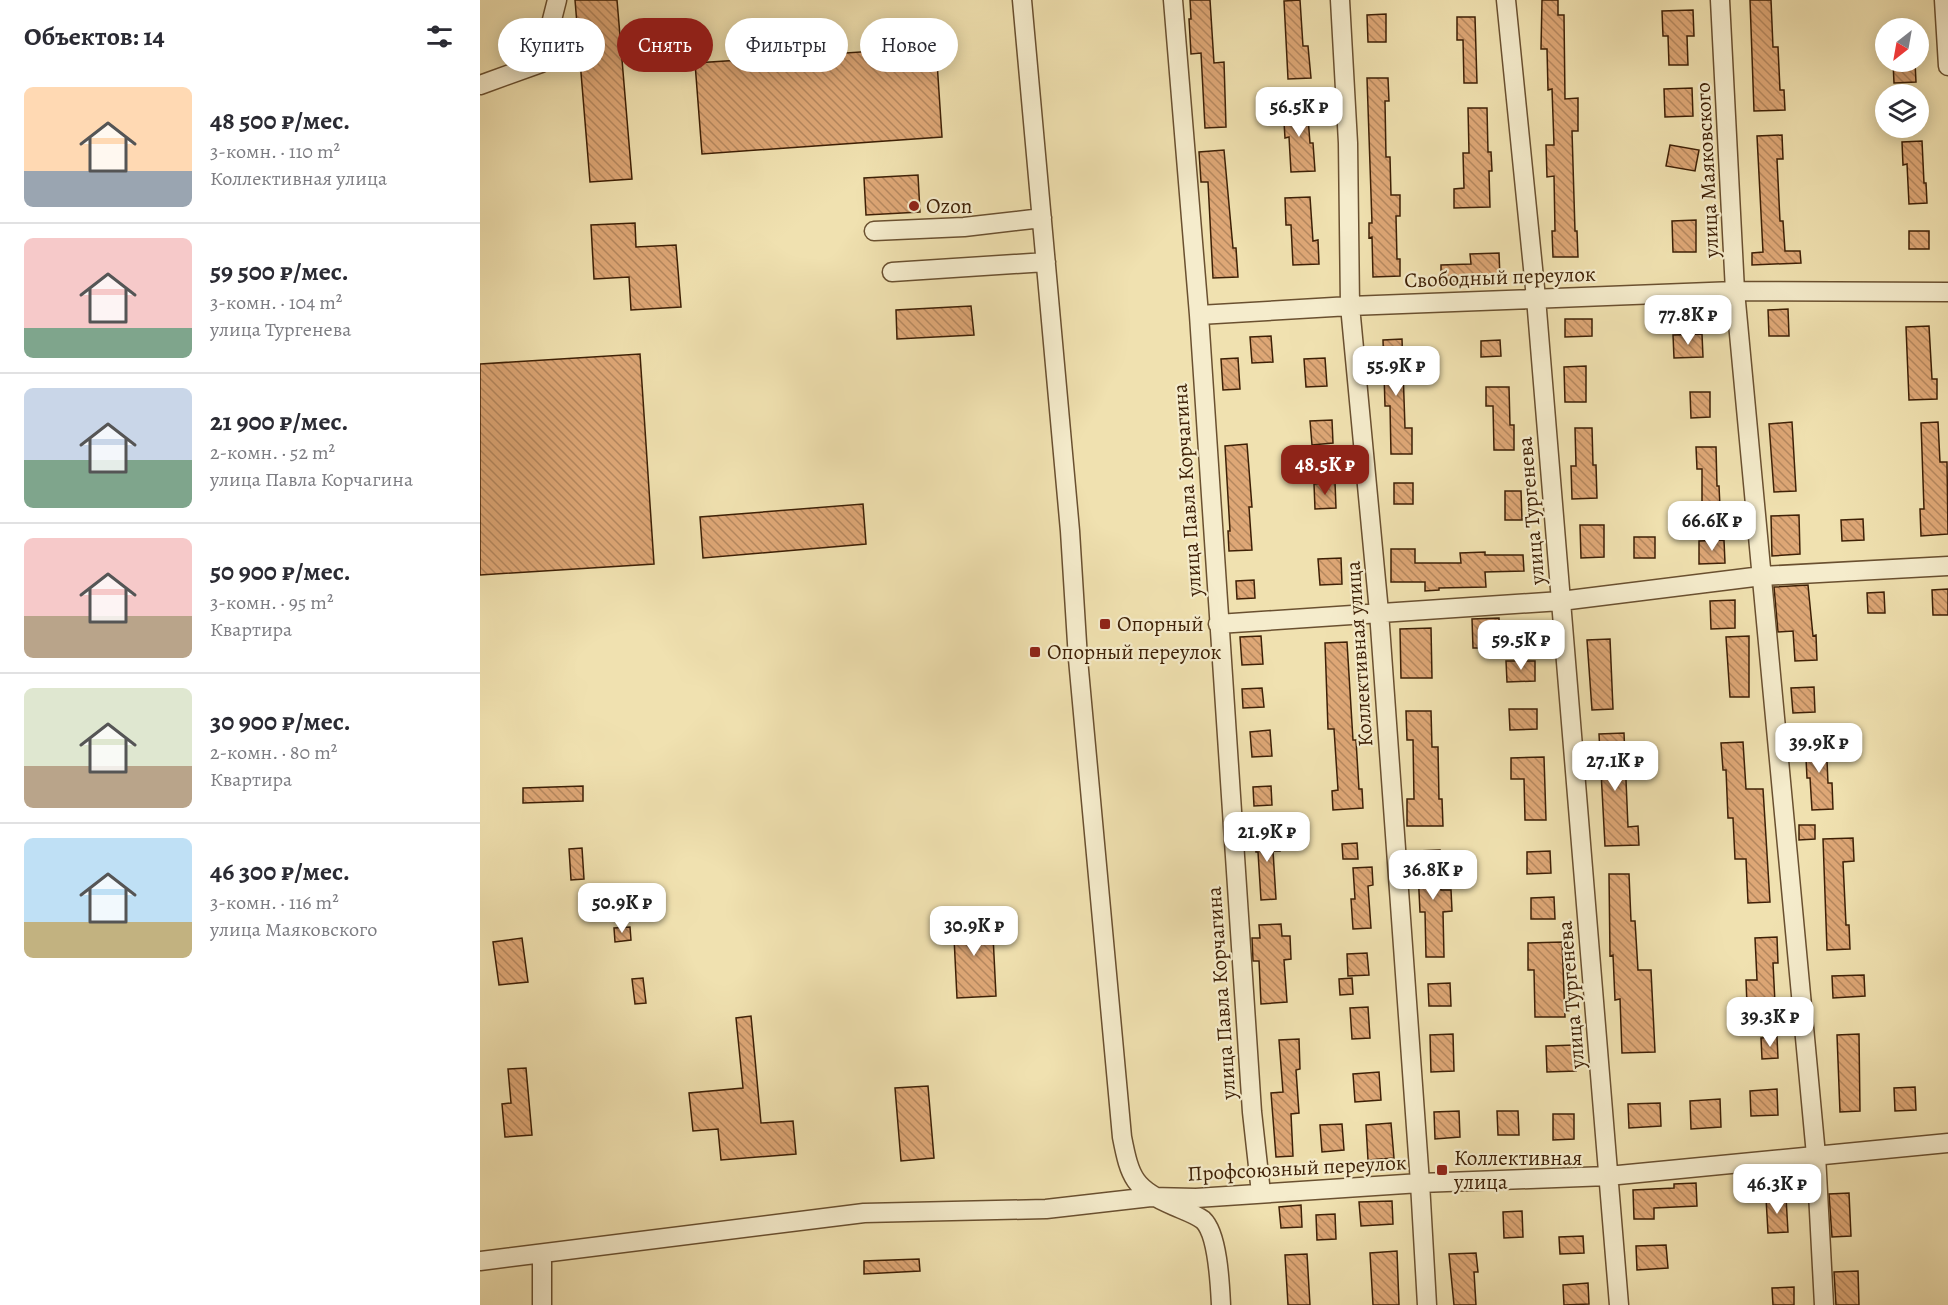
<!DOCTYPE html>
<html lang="ru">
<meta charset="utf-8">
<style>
:root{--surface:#fff;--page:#f2f2f3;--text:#2b2b33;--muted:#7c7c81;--line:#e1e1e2;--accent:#8f2418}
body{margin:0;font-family:Alegreya,serif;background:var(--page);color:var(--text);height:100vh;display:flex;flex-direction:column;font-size:22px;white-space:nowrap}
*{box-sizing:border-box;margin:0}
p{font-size:20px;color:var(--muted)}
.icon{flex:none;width:33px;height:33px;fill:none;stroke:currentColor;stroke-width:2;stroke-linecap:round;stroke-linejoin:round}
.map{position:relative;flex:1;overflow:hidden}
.drawer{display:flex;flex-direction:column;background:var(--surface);width:480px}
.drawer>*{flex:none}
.banner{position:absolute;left:18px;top:18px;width:570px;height:54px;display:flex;gap:12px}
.needle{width:39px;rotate:211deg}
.tools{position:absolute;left:1395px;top:18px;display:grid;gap:12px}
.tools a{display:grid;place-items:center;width:54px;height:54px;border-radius:50%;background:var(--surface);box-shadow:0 3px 15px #0003;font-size:30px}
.price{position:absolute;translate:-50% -51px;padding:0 14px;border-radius:12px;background:#fff;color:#222;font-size:20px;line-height:39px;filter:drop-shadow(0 2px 3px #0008)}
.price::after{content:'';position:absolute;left:50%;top:36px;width:18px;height:14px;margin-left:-9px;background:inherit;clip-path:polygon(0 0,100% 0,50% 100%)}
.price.on{background:var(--accent);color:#fff}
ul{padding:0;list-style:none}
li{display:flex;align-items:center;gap:18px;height:150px;padding:0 24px}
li+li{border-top:2px solid var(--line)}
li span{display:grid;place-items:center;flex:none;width:168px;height:120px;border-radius:9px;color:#555}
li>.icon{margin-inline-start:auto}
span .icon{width:72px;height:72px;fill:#fffc;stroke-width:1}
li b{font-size:26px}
h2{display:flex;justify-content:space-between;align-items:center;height:72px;padding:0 24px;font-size:26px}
.pill{padding:0 21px;border-radius:27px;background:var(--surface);box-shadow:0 3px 15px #0003;font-size:21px;line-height:54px}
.pill.on{background:var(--accent);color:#fff}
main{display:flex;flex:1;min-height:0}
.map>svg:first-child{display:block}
.building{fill:url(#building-back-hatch);stroke:#3e2006;stroke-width:1.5}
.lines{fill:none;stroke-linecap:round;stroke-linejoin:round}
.minor-casing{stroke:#6a5030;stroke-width:21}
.minor{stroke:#f5eccc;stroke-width:18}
.poi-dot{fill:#8f2418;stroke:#f5eccc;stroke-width:2}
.labels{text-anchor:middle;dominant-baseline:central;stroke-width:4.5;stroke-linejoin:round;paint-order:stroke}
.street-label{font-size:21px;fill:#3e2006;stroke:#f5eccc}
.poi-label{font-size:21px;fill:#3e2006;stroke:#f5eccc;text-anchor:start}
</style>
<main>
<section class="drawer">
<h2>Объектов: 14<svg class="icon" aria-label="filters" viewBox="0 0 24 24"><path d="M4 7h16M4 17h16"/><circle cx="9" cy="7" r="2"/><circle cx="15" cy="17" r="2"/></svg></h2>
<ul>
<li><span style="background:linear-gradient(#ffd9b3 70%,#9aa5b1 0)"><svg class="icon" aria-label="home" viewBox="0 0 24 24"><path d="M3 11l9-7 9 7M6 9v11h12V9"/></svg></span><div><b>48 500 ₽/мес.</b><p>3-комн. · 110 m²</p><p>Коллективная улица</p></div></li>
<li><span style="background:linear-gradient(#f6c9c9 75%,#7fa58c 0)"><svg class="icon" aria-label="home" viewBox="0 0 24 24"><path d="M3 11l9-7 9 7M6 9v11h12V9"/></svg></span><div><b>59 500 ₽/мес.</b><p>3-комн. · 104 m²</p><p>улица Тургенева</p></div></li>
<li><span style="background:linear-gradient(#c9d6e8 60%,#7fa58c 0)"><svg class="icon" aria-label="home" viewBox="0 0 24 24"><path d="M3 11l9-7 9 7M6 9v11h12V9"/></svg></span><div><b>21 900 ₽/мес.</b><p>2-комн. · 52 m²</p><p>улица Павла Корчагина</p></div></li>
<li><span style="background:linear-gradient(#f6c9c9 65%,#b9a48a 0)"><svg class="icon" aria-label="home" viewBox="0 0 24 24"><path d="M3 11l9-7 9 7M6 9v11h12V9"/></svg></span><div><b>50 900 ₽/мес.</b><p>3-комн. · 95 m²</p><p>Квартира</p></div></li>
<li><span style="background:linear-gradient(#dfe7d0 65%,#b9a48a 0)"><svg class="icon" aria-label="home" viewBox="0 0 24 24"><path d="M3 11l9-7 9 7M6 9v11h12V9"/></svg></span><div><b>30 900 ₽/мес.</b><p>2-комн. · 80 m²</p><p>Квартира</p></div></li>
<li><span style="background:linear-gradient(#bfe0f5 70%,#c2b280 0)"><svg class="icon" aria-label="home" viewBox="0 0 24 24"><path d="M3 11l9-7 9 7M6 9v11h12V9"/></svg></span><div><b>46 300 ₽/мес.</b><p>3-комн. · 116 m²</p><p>улица Маяковского</p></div></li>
</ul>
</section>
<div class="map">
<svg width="1468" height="1305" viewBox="0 0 1468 1305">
<defs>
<pattern id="building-back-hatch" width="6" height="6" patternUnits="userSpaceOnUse" patternTransform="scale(1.5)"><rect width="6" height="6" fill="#dea776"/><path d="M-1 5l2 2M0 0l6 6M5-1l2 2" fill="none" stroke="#b5885f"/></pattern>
</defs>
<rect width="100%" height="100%" fill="#f0e1b0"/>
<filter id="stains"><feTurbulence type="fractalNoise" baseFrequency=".00333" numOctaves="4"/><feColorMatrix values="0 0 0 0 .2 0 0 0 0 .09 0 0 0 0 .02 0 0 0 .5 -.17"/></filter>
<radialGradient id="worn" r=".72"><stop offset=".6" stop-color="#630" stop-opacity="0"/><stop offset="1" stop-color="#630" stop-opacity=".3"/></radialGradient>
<path class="building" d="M95,0h42l15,179 -42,3z
M710,0h20l4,63 10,-1 2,65 -21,1 -4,-75 -10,1 -2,-35h2z
M820,0l3,46h5l3,32 -23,1 -4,-78z
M1062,0h16v15h6l1,84 13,-1v33h-6l3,100h2l1,26h-25l-1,-26h3l-1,-55 -7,1 -1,-32h8l-2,-56 -4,1 -1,-41h-6z
M1270,0h21l2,47h5l2,43h4l1,20 -31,1z
M1213,10l1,26h-7l1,29h-19l-1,-29h-5l-1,-25z
M906,14v28h-18l-1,-27z
M977,17h18l2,66h-13l-1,-43h-6z
M456,47l6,90 -240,17 -7,-91z
M1413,62h22l1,20 -22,1z
M887,78h21l1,23h-4l1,56h4l1,38h9v21h-4l1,43h3v17l-27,1 -1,-40 -3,1v-15h3z
M1212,88l1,28 -28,1 -1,-28z
M827,105l3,38h3l2,28 -24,1 -2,-35 -4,1 -2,-32z
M988,108h19l1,44h3l1,19h-3l1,36 -36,1v-19l10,-1 -1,-35h6z
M1302,135l1,24h-6l3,62h3l2,30h15l1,12 -49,2v-12l11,-1 -6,-116z
M1442,141l2,42h2l1,20 -18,1 -2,-40 -4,1 -1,-23z
M1190,145l29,5 -4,21 -29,-5z
M744,150l9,98h3l2,29 -25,1 -5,-96h-7l-2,-30z
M438,175l2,37 -54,3 -2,-37z
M830,197l3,44 5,-1 1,24 -26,1 -2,-40h-5l-1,-27z
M1216,220v32h-23l-1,-31z
M155,223l1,24 40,-2 5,62 -50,3 -2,-33 -35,2 -3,-54z
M1429,231h20v18h-20z
M1019,253l1,24 -33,1v3l-26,1v-17l30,-1 -1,-10z
M491,306l3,29 -77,4 -1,-29z
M1308,309l1,27h-20l-1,-26z
M1085,319h27v17l-27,1z
M1449,326l3,53h5v20l-28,1 -3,-73z
M1222,334l1,23 -29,1 -1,-23z
M791,336l2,26 -21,1 -2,-26z
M922,339l3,89h7v26h-21l-1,-48h-5l-2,-66z
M1020,340l1,16 -20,1v-16z
M160,354l14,210 -174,11v-211z
M758,358l2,31 -17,1 -2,-31z
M845,358l2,28 -21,1 -2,-28z
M1106,366v36h-21l-1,-35z
M1006,387h23l1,38h4v25h-20l-1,-44h-7z
M1210,392h20v25l-19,1z
M852,420l1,23 -21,2 -2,-24z
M1312,422l4,69 -22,1 -5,-68z
M1458,422l2,40h7l1,72 -27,2 -1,-27h4l-3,-86z
M1095,428h17l1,37h3l1,33 -25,1 -1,-33h5z
M767,444l5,63h-3l3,43 -23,1 -1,-20h2l-5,-85z
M1216,447h20l1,39h2l1,21h-18v-38h-5z
M855,482l1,26 -21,1 -1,-25z
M914,483h19v21h-19z
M1025,491h16l1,29h-17z
M383,504l3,40 -163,14 -3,-41z
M1319,515l1,39 -28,2 -1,-40z
M1383,519l1,21 -22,1 -1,-21z
M1100,525h24v32l-23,1z
M1154,537h21v21h-21z
M1244,540l1,23 -26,1v-23z
M911,549h24v14h46l-1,-10 25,-1v3h38l1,16 -39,1 1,15 -47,1v2l-14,1v-9h-34z
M861,558l1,26 -22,1 -2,-26z
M774,580l1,18 -18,1 -1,-18z
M1328,585l5,51 3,-1 1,25 -22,1 -2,-30 -15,1 -4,-45z
M1468,589v26h-15l-1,-25z
M1404,592l1,21h-17l-1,-20z
M1255,600v28l-24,1 -1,-28z
M1019,618l1,30h-27l-1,-29z
M951,628l1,50h-31l-1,-49z
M781,636l2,28 -21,1 -2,-28z
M1269,636v61h-19l-4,-60z
M1130,639l3,70 -21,1 -5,-70z
M867,642l6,98h3l3,49h3l1,19 -30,2 -1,-19 6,-1 -4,-61h-6l-3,-86z
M1026,661h29v20l-28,1z
M1334,687l1,25 -22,1 -2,-25z
M782,688l2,19 -21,1 -1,-19z
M1029,709h28v20l-27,1z
M926,711h25l1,36h6l1,52h3l1,27h-36v-27h7l-1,-59h-6z
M790,730l2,26 -20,1 -2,-25z
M1144,733l4,94 10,-1 1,19 -34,1 -6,-112z
M1346,738l2,45h4l1,26 -21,1 -2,-32h-3l-2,-39z
M1263,742l3,47h17l7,113 -22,1 -2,-44h-11l-2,-41h-5l-2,-48h-3l-2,-27z
M1064,757l2,63h-21l-1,-41h-13v-21z
M103,786v15l-60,2v-15z
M791,786l1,19 -18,1 -1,-19z
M1319,825h16v14l-16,1z
M799,832l1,19h-7l3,48 -15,1 -3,-48h-2l-1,-19z
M1373,838l1,23 -11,1 3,63h3l1,24 -23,1 -4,-111z
M877,843l1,16h-15l-1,-15z
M102,848l2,31 -13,1 -2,-31z
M960,850l1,40h10l1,21 -9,1 1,45h-18l-1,-45h-5l-3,-61z
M1070,851l1,22 -24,1v-22z
M892,867l1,18 -5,1 3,42 -18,1 -2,-30h4l-2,-31z
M1129,874h20l2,47h4l3,49h13l4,82 -33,1 -2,-54 -5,1 -2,-45 -3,1z
M1074,897l1,22h-24v-21z
M512,915l4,81 -39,2 -4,-81z
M801,924l1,12h8l1,23 -7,1 3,42 -26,2 -2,-43h-6l-1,-23h8l-1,-13z
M150,927l1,13 -16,2 -1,-14z
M1297,937l1,26h-5l2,40 -28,2 -1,-25h11l-2,-42z
M42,938l6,44 -29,3 -6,-43z
M1082,942l3,75h-30l-1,-47h-6v-27z
M887,953l2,22 -21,1 -1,-22z
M1384,975l1,21 -32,2 -1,-22z
M163,978l3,25 -11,1 -3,-25z
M872,978l1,16 -13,1 -1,-16z
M970,983l1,23h-22l-1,-22z
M888,1007l2,31 -18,1 -2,-31z
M271,1016l10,107 32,-2 3,33 -75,6 -3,-31 -25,2 -4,-38 54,-5 -7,-70z
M973,1034l1,37 -23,1 -1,-37z
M1379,1034l1,77 -20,1 -3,-77z
M1297,1037l1,21 -16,1 -1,-21z
M819,1039l1,30 -4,1 3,43 -8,1 2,42 -17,1 -5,-64 12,-1 -4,-52z
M1095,1045l1,26 -29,1 -1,-26z
M46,1068l6,67 -27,2 -3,-33 9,-1 -3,-34z
M899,1072l2,28 -26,2 -2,-28z
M448,1086l6,72 -33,3 -6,-73z
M1435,1087l1,23 -21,1 -1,-23z
M1297,1089l1,26 -27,1 -1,-25z
M1240,1099l1,28 -30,2 -1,-28z
M1180,1103l1,23 -32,2 -1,-24z
M979,1111l1,26 -25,2 -1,-27z
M1017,1111h21l1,24h-21z
M1073,1114h21v25l-21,1z
M911,1123l3,35 -26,2 -2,-35z
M862,1124l2,26 -22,2 -2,-27z
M1216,1183l1,23 -43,2v11h-20l-1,-29 41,-2v-4z
M1369,1193l2,43 -19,1 -3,-43z
M1306,1197l2,35 -20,1 -2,-35z
M912,1201l1,23 -32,2 -2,-24z
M821,1205l1,22 -21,1 -2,-21z
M1042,1211l1,26 -19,1 -1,-26z
M855,1214l1,25 -19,1 -1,-25z
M1103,1236l1,17 -24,1 -1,-17z
M1186,1245l2,23 -31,2 -1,-24z
M917,1251l2,54h-26l-3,-52z
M996,1253l2,19h-4l2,33h-22l-5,-51z
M827,1254l3,51h-22l-3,-50z
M439,1259l1,12 -56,3v-13z
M1378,1271l1,34h-23l-2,-33z
M1108,1283l1,21 -25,1 -1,-20z
M1314,1287v18h-21l-1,-17z"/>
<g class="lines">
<g class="minor-casing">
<path id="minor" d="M542,0l48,531 8,128 44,478c8,41 12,52 52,69 9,4 21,8 29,14 15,14 17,65 18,85
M693,0l26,315 53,797 9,81
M860,0l8,143 2,163 29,306 41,571 7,122
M1026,0l30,298 83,1007
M1240,0l15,291 81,864 8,150
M1464,0l4,66
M0,85l61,-22 16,-63
M394,231l90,-4 78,-9
M412,272l154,-10
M719,315l151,-9 385,-15 213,1
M738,624l343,-23 201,-25 186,-10
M0,1261l384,-48 182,-4 105,-12 45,1 224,-15 188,-7 340,-33
M62,1305v-51"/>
</g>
<use href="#minor" class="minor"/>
</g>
<g class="poi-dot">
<circle cx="434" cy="206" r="6"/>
<rect x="619" y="618" width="12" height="12" rx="3"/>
<rect x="549" y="646" width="12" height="12" rx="3"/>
<rect x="956" y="1164" width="12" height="12" rx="3"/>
</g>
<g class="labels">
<g class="street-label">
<text transform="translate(1227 170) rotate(-93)">улица Маяковского</text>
<text transform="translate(1020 277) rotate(-2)">Свободный переулок</text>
<text transform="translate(707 490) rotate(-94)">улица Павла Корчагина</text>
<text transform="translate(1051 511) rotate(-95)">улица Тургенева</text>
<text transform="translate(879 654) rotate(-94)">Коллективная улица</text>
<text transform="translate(741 993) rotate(-94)">улица Павла Корчагина</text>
<text transform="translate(1091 995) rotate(-95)">улица Тургенева</text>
<text transform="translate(817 1168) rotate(-3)">Профсоюзный переулок</text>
</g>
<g class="poi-label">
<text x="446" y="206">Ozon</text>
<text x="637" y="624">Опорный</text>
<text x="567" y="652">Опорный переулок</text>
<text x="974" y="1158">Коллективная<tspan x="974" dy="24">улица</tspan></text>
</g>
</g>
<rect width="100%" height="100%" filter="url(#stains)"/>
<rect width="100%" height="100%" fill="url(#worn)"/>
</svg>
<div class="tools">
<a><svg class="needle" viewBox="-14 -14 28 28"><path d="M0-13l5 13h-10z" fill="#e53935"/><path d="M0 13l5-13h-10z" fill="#7c7c81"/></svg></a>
<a><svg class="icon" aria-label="layers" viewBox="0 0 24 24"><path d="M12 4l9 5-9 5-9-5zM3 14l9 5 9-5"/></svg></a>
</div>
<b class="price" style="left:819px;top:138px">56.5K ₽</b>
<b class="price" style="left:1208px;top:346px">77.8K ₽</b>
<b class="price" style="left:916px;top:397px">55.9K ₽</b>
<b class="price on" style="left:845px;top:496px">48.5K ₽</b>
<b class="price" style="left:1232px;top:552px">66.6K ₽</b>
<b class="price" style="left:1041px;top:671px">59.5K ₽</b>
<b class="price" style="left:1339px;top:774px">39.9K ₽</b>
<b class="price" style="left:1135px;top:792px">27.1K ₽</b>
<b class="price" style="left:787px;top:863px">21.9K ₽</b>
<b class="price" style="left:953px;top:901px">36.8K ₽</b>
<b class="price" style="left:142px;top:934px">50.9K ₽</b>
<b class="price" style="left:494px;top:957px">30.9K ₽</b>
<b class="price" style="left:1290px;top:1048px">39.3K ₽</b>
<b class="price" style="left:1297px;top:1215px">46.3K ₽</b>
<div class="banner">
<a class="pill">Купить</a>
<a class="pill on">Снять</a>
<a class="pill">Фильтры</a>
<a class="pill">Новое</a>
</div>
</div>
</main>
